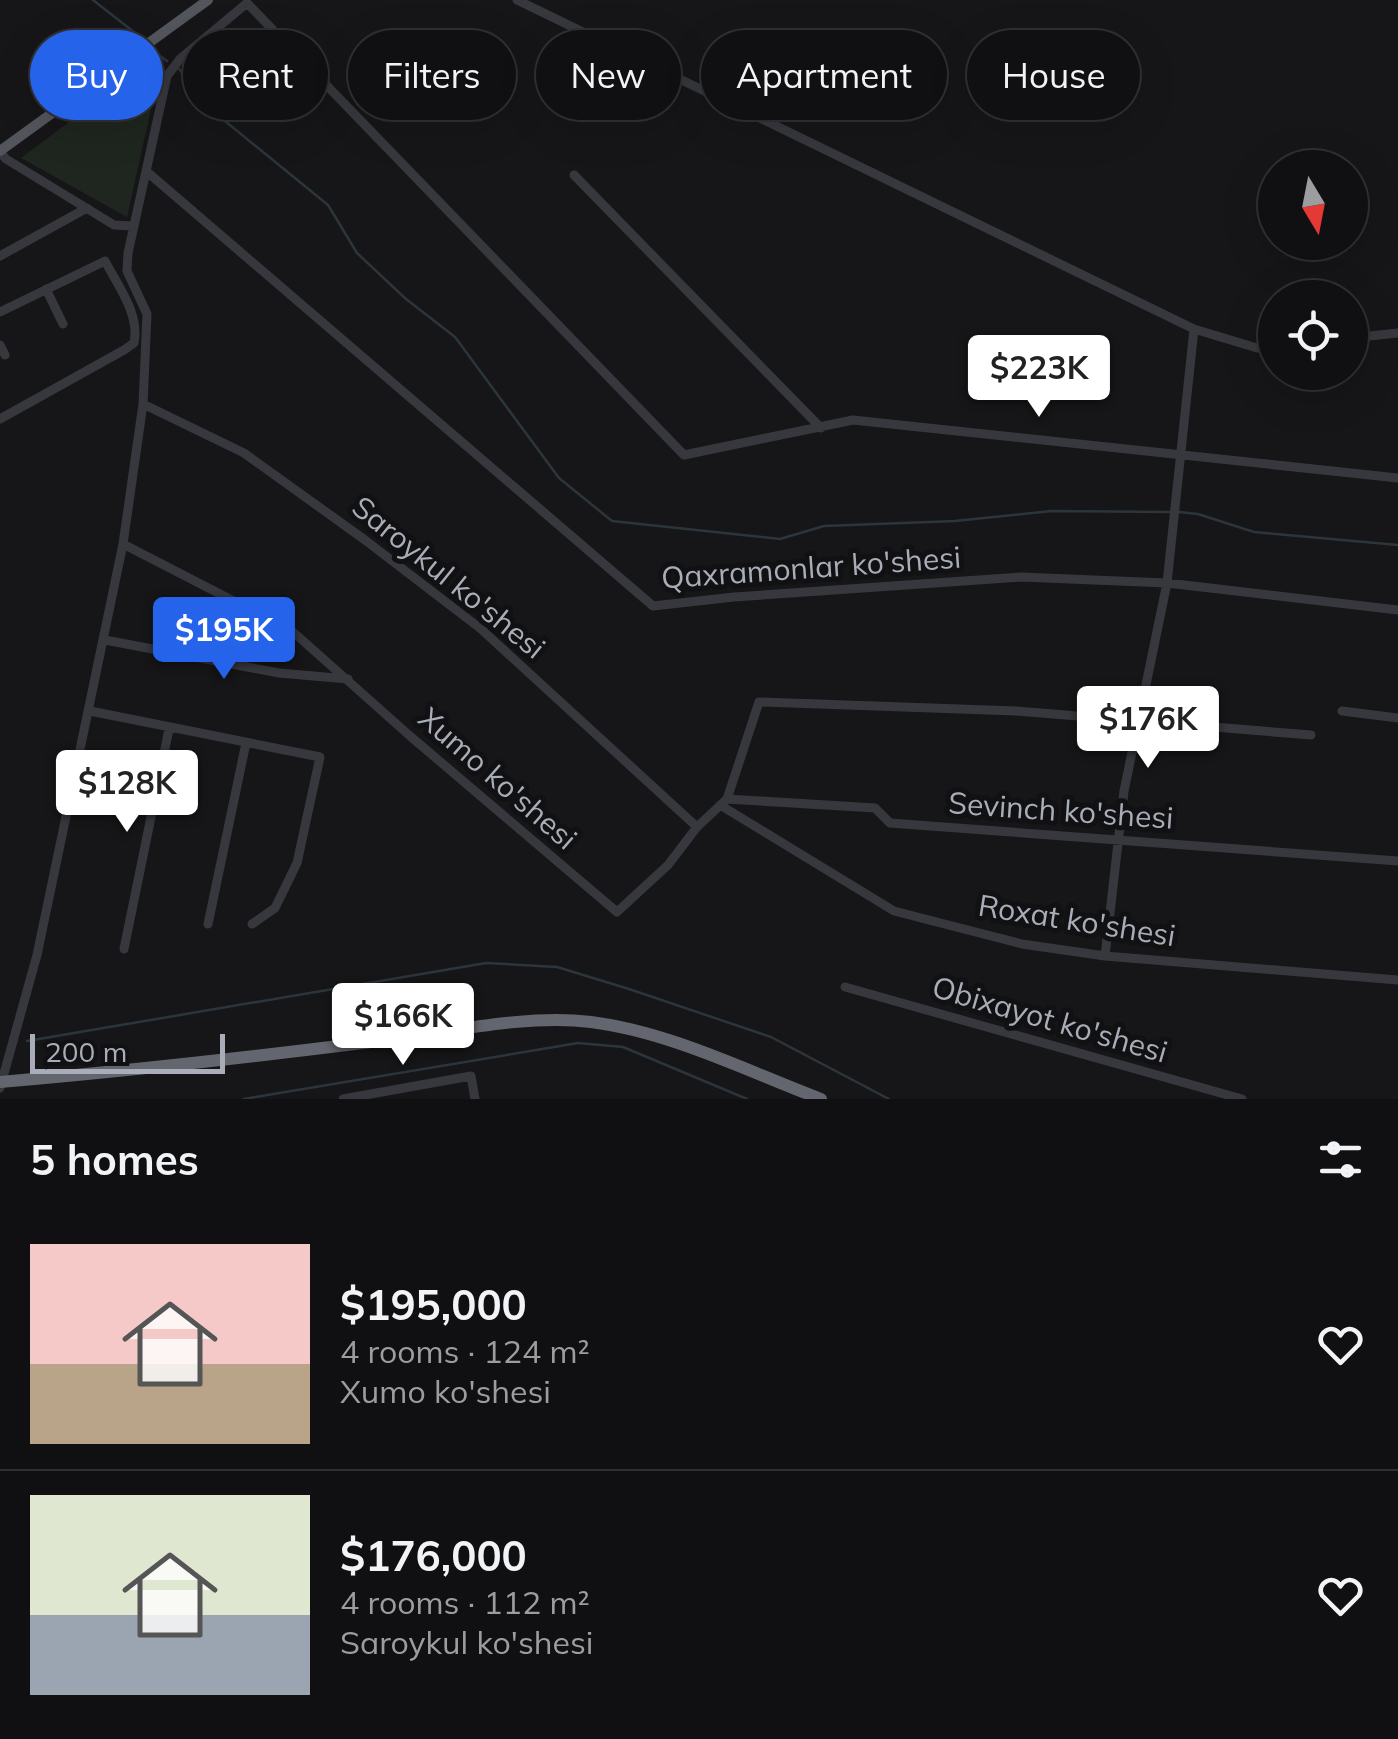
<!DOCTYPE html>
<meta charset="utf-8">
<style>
:root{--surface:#101012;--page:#1e1e20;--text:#f1f3f6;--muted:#9c9d9f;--line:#303032;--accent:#2563eb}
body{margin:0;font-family:Mulish,sans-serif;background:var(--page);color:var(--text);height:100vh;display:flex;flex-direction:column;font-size:38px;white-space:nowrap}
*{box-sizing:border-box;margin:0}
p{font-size:32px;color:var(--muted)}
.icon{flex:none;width:55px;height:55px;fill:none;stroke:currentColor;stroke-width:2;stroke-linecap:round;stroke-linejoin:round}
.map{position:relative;height:1099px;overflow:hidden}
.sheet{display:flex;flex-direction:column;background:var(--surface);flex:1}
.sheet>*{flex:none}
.guide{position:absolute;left:30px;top:30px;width:1340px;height:90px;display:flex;gap:20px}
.needle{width:65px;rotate:170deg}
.tools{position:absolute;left:1258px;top:150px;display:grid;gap:20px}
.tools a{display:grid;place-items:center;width:110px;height:110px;border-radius:50%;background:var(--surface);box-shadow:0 10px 40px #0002,0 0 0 2px var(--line);font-size:50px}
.scale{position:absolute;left:30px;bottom:25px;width:195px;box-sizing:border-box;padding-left:10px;border:5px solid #a8adb8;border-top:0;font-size:28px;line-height:35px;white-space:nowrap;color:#a8adb8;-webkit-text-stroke:8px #111113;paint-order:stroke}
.price{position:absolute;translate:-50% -85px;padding:0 22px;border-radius:10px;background:#fff;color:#222;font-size:32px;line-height:65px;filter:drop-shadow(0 2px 5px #0008)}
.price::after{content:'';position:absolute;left:50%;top:60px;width:30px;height:22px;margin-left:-15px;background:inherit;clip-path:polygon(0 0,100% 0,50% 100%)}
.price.active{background:var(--accent);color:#fff}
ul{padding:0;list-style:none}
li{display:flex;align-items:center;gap:30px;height:250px;padding:0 30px}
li+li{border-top:2px solid var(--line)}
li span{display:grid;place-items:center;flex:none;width:280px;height:200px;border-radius:0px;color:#555}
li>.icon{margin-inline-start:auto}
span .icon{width:120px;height:120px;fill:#fffc;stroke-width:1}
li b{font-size:42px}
h2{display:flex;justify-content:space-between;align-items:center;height:120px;padding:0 30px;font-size:42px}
.pill{padding:0 35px;border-radius:45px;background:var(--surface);box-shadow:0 10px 40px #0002,0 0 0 2px var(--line);font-size:35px;line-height:90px}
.pill.active{background:var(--accent);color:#fff}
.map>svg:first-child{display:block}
.green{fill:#1e261f}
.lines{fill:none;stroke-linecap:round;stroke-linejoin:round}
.stream{stroke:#2c353c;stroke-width:2.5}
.minor{stroke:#37383d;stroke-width:9}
.major{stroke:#53555c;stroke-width:10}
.highway{stroke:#63666e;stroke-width:12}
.labels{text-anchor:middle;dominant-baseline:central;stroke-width:10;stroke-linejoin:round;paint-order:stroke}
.street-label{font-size:30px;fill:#a8adb8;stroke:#111113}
</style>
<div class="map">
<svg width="1398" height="1099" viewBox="0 0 1398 1099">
<rect width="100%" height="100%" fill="#161618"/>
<path class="green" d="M148,63l11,10 -32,144 -106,-59z"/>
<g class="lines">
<path class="stream" d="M93,0l46,36
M153,51l14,10
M179,69l41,48 108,88 29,48 49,46 49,38 104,141 53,43 168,18 44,-13 131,-5 96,-10 118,1
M1179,512l19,2 56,18 144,13
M27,1041l459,-78 71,4 72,22 142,48 118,62
M244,1099l334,-56 45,4 124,52"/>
<path class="minor" d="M517,0l677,329 63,19 18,-2
M0,152l6,7 108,66 19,1
M146,171l507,435 81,-9 287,-20 146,6 231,27
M574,175l247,253
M0,256l87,-48
M46,289l17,35
M0,312l105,-51c13,25 35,53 29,82l-10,7 -124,69
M1350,338l48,-5
M0,345l5,10
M143,404l101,49 121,87 116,89 216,198
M123,544l169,87 118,105 207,176 51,-47 29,-38 30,-28 32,-97 257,9 295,24
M105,640l174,33 69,6
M90,711l230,46 -23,106 -22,45 -23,16
M1342,711l56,7
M727,799l148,9 15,15 508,38
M720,805l174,106 128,33 83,12 293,24
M208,924l38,-181
M124,949l45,-220
M1105,956l19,-165 43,-208 27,-254
M845,987l397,112
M0,1088l37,-133 86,-411 20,-140 4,-90 -20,-43 1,-18 39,-177 13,-17 67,-56 437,452 169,-35 545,58
M343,1099l128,-23 4,23"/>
<path class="major" d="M0,151l208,-151"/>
<path class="highway" d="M0,1082c127,-11 252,-25 379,-41 68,-8 143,-27 212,-19 79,10 156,49 230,77"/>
</g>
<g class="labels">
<g class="street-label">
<text transform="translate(811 567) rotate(-4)">Qaxramonlar ko'shesi</text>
<text transform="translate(449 577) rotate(39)">Saroykul ko'shesi</text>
<text transform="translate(498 778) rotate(41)">Xumo ko'shesi</text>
<text transform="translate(1061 810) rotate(4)">Sevinch ko'shesi</text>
<text transform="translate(1077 920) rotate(9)">Roxat ko'shesi</text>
<text transform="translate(1050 1019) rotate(16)">Obixayot ko'shesi</text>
</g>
</g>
</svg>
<div class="tools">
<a><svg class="needle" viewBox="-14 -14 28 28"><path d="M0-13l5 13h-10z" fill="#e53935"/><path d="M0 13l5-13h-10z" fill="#9c9d9f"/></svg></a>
<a><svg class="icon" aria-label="locate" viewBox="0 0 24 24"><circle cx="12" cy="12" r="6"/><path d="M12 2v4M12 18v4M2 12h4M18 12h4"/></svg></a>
</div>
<div class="scale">200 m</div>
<b class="price" style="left:1039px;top:420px">$223K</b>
<b class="price active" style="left:224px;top:682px">$195K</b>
<b class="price" style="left:1148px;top:771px">$176K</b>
<b class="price" style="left:127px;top:835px">$128K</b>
<b class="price" style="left:403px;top:1068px">$166K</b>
<div class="guide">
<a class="pill active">Buy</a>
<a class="pill">Rent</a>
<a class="pill">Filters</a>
<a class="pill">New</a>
<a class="pill">Apartment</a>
<a class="pill">House</a>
</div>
</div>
<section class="sheet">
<h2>5 homes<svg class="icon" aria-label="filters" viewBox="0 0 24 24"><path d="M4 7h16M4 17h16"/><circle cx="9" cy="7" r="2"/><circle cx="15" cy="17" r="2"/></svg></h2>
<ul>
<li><span style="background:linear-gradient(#f6c9c9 60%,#b9a48a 0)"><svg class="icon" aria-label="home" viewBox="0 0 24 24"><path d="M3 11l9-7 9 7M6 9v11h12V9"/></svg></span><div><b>$195,000</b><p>4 rooms · 124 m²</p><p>Xumo ko'shesi</p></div><svg class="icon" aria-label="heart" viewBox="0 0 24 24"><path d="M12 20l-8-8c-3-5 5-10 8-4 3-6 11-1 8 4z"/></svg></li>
<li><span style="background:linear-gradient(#dfe7d0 60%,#9aa5b1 0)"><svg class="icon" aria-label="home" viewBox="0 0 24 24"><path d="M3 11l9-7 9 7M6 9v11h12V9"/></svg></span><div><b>$176,000</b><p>4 rooms · 112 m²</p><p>Saroykul ko'shesi</p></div><svg class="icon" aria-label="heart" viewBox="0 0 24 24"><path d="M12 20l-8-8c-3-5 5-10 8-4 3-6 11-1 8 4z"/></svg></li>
</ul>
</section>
